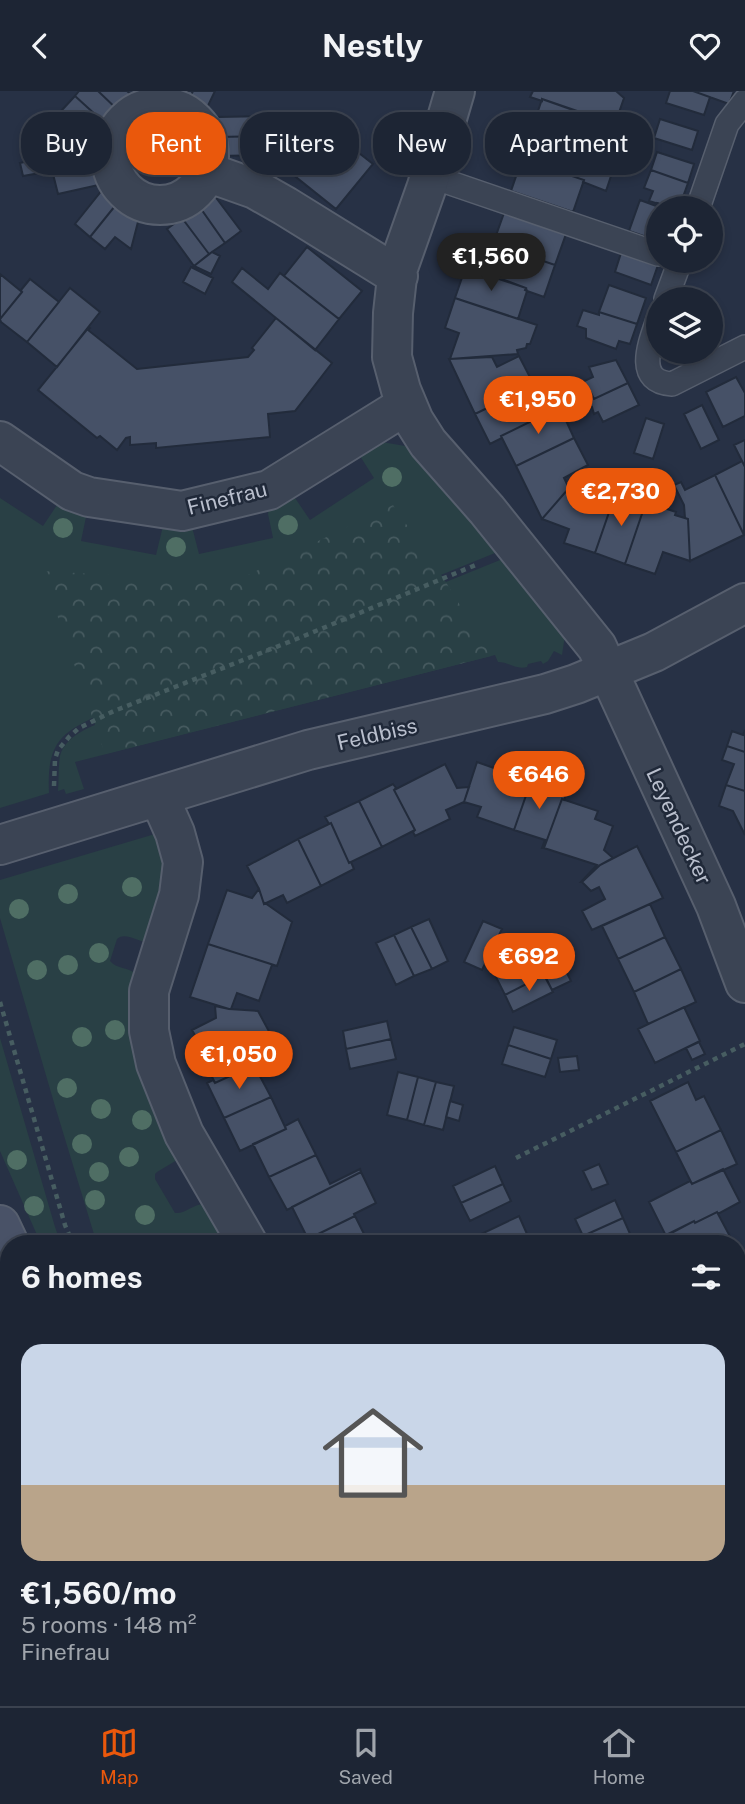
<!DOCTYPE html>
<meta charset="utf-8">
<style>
:root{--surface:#1d2534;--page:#252d3c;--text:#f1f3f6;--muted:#a0a5ac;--line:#3b424f;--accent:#ea580c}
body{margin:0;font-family:"Public Sans",sans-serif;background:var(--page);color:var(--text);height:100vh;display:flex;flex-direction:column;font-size:26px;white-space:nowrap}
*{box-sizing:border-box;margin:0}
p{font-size:23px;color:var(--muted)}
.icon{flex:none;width:38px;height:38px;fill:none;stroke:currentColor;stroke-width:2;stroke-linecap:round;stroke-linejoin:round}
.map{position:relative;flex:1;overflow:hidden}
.drawer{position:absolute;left:0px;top:1144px;width:746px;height:471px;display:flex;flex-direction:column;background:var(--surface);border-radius:28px 28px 0 0;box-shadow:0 4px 10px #0003,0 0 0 2px var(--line)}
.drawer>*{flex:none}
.banner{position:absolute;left:21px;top:21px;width:704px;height:63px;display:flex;gap:14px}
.buttons{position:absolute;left:646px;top:105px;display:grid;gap:14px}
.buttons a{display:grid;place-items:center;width:77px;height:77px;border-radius:50%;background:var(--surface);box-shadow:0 4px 10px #0003,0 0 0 2px var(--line);font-size:35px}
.price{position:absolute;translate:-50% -60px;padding:0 16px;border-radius:24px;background:var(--accent);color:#fff;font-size:23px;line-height:46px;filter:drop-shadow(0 2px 4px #0008)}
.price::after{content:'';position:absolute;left:50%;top:42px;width:21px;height:16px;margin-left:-10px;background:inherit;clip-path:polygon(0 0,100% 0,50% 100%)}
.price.on{background:#222;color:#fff}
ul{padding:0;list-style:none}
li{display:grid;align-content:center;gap:14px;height:371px;padding:0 21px}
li+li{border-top:2px solid var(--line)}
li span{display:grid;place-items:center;height:217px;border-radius:21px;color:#555}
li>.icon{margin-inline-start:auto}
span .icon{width:126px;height:126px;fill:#fffc;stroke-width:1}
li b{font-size:30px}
h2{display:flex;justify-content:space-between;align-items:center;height:84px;padding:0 21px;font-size:30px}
.chip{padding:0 24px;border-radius:28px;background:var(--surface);box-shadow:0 4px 10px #0003,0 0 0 2px var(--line);font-size:24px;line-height:63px}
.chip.on{background:var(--accent);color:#fff}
header{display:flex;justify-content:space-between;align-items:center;height:91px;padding:0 21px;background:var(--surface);font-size:32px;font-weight:700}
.dock{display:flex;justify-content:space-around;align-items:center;height:98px;border-top:2px solid var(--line);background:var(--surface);font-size:19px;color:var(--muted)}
.dock a{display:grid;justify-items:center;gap:4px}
.dock .on{color:var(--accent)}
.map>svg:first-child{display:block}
.green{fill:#294045}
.forest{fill:url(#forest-crowns)}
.building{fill:#465167;stroke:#222b3b;stroke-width:2}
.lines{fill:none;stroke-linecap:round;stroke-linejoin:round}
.service-casing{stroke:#575f6e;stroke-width:26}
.minor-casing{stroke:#575f6e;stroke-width:42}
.secondary-casing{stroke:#575f6e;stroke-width:42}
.path{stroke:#475d61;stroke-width:4.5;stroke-dasharray:5 5;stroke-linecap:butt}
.service{stroke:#3b4454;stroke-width:23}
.minor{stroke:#3b4454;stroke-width:38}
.secondary{stroke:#495267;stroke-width:38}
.tree{fill:#4f6e64}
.labels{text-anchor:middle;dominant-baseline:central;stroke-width:5;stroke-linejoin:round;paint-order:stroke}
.street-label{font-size:21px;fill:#b9bfcd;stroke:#202939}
</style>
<header><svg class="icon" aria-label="back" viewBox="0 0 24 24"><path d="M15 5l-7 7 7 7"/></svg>Nestly<svg class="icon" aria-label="heart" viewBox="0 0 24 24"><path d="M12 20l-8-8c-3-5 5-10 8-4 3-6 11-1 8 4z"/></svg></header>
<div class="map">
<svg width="745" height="1615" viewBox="0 0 745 1615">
<defs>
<pattern id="forest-crowns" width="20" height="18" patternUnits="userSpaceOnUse" patternTransform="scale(1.75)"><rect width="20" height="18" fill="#294045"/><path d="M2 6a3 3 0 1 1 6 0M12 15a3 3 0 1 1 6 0" fill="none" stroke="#465a5f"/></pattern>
</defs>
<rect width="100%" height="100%" fill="#273145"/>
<path class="green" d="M382,351l23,4 9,6 86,99 -387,157c-47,23 -67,28 -64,85l-49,15v-310l43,28 14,-21 3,-2 25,9 1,5 -5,24 75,14 7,-29 29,1 7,27 74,-16 -5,-24 1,-6 23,-12 3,2 15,22 64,-42 -14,-22z
M505,467l60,77 -3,20 -8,-4 -6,10 -5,3 -2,-3 -13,3 -1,3c-11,3 -18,-5 -29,-5l-3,-7 -420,107 9,27 -18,5 -2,-5 -6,2c1,-11 0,-24 2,-35 6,-23 37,-31 55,-40z
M155,743l13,29 -22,79c-10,-1 -21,-10 -29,-3l-7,22c6,8 19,6 26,13l41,186 -20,12 -2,2v5l20,34c11,1 19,-10 30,-9l25,40h-133l-42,-138 -55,-188v-38z
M0,947l55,189 6,17h-20l-41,-93z"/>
<path class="forest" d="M393,414l51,74 47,77 -386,98 -63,-183 191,11z
M0,1212l9,16v174l-9,-14z
M84,1607v-1l94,1 -3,8h-92z"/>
<path class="building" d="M79,0h19l23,22 -12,14 -34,-31z
M98,0h29l8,7 -14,15z
M172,0h21l-6,12 -17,-9z
M193,0h22l-10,21 -18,-9z
M533,0h83l8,7 -9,26 -73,-25v2l-12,-4z
M670,0h23l17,6 -6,18 -38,-12z
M693,0h41l-5,13z
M75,5l34,31 -13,14 -34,-31z
M542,8l62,22 -10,29 -62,-21z
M263,25v20l-45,1v-20z
M660,28l38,12 -6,19 -38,-12z
M287,33l11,10 -11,15 -12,-9z
M532,38l85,29 -11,33 -23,-9 1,-2 -62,-21z
M332,41l41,32 -37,45 -50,-40 15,-18 9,7z
M263,45l1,19 -46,1v-19z
M95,55l4,19 -46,9 -3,-18z
M657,61l37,12 -6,19 -37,-13z
M37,68l3,14 -17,3 -3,-13z
M522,68l62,21 -11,32 -62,-21z
M99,74l4,19 -45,10 -5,-20z
M651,79l37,13 -9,25h-7l-23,-7 4,-10 -9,-3z
M103,98l16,12 -29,36 -15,-13z
M214,104l27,36 -16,12 -26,-37z
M640,109l16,6 1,-3 15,5h-14v33l-29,-10z
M119,110l20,17 -8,31 -16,-12 -10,12 -15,-12z
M199,115l26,37 -16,11 -27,-36z
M504,122l62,21 -11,31 -62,-21z
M182,127l27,36 -15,12 -27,-37z
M493,153l62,21 -11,32 -17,-6 -1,-3 -42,-14z
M307,156l55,44 -23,28 -55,-43z
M212,161l8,4 -9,18 -17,-8z
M621,162l37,12 -7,20 -36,-13z
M466,175l60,22 -1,2 2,1 -9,28 -63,-21z
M191,176l22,11 -8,16 -22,-12z
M242,177l26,21 12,-16 59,46 -24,31 -83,-68z
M0,183l22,18 -22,27z
M30,188l29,23 -32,40 -26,-20 -1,-3 22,-27 -1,-2z
M609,194l37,13 -9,26 -38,-12z
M70,197l30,24 -43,55 -30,-25z
M455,207l82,27 -7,19h-3l-1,4 -9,2 1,4 -68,5 9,-26 -14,-5z
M583,219l16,5v-3l38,12 -7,20 -11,-3 -3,8 -30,-11v-9l-9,-3z
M276,227l56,45 -37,48 -27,3 2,23 -114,11v-5l-26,2v-8l-4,1 -9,12 -17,-14 -3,2 -59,-48 51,-63 1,1 -2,2 49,39 111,-12 6,-7 -2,-2z
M519,265l15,29 -59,29 -26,-55 43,-2 5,10z
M616,269l12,23 -34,16 -4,-8 -22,9 -5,-9 30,-14 -4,-10z
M736,286l9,16v23l-22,11 -17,-35z
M628,292l11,22 -36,17 -5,-10 -4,2 -2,-7 -8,4 -6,-14 12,-6 4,8z
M534,294l14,28 -47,23 1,2 -12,6 -15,-30z
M559,314l15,33 -58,28 -15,-30 47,-23 -1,-1z
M702,314l17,35 -18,9 -17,-35z
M646,327l18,6 -11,35 -19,-6z
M574,347l14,27 -24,13 5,10 -27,31 -26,-53z
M745,349v27l-11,-22z
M742,370l3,6 -1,68 -29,-60z
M715,384l29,60 -54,26 -2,-42 -3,-1 -1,-13 -10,-20 7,-3 4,8z
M584,389l32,12 -21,61 -31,-10 5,-14 -27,-10 27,-31 11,5z
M616,401l30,10 -21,62 -30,-11z
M646,411l30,10 -1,3 13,4 2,42 -27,-9 -8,22 -30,-10z
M745,639v22l-18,-6 5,-15 11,4z
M727,655l18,6v39l-19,-6 8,-21 -12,-4z
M477,671l54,19 -17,49 -37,-13 4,-10 -17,-5z
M445,673l12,24 12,-1 -5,15 -18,8 4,9 -35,17 -2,-4 2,-2 -21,-40z
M531,690l36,12 -3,7 -2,-1 -18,49h-2l3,-8 -31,-10z
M393,693l3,4 -2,2 21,40 -33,17 -23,-46z
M726,694l19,6v44l-12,-24 -14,-5z
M562,708l36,12 -3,8 18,7 -9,24 9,8 -13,7 -18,17h-1l16,-17 -53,-17z
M359,710l23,46 -33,16 -18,-40 -2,1 -4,-7z
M331,732l18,40 2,-1 3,7 -33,17 -23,-47z
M298,748l23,47 -34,17 -4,-8 -19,9 -5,-15 -12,-23z
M637,755l26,52 -71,32 -10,-19 23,-12 -6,-12 -8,4 -9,-9 18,-17z
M259,798l5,15 1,-1 27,19 -15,44 -69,-22 19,-54 25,8z
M650,813l15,33 -47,22 -16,-33z
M429,828l19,42 -16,8 -21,-42z
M483,830l19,8 -20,41 -18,-8z
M411,836l21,42 -18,7 -20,-41z
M394,844l20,41 -18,9 -20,-42z
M665,846l16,32 -47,23 -16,-33z
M208,853l69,22 -5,-1 -13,36 -22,-8 -6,16h-2l-39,-12z
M536,866l8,18 -39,20 -9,-18z
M562,872l9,18 -19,9 -9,-18z
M681,878l15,33 -48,22 -14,-32z
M544,884l9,17 -40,20 -8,-17z
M215,915l14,3 29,2 21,39 -24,14 1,3 -2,-2 -39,18 -17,-35 3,-2 -9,-16 24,-12z
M684,916l16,34 -45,22 -17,-34z
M387,930l4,18 -45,10 -3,-18z
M514,936l43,13 -6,19 -43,-14z
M391,948l5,20 -46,10 -4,-20z
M699,951l6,12 -13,6 -6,-12z
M508,954l43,14 -6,18 -43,-13z
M577,965l2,14 -19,2 -2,-14z
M254,974l17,32 -47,21 -17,-35 6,-3 2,3z
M398,981l20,5 -11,43 -20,-5z
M418,986l18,5 -12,43 -17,-5z
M436,991l18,4 -11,44 -19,-5z
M688,991l8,18 8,-4 17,34 -45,22 -26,-51z
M271,1006l15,32 -46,22 -16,-33z
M450,1010l13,4 -4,16 -13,-4z
M298,1028l18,36 -47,22 -16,-33 33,-15 -1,-3z
M721,1039l16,34 -45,20 -16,-32z
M316,1064l14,29 30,-15 1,3 -74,38 -18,-33z
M599,1073l9,20 -16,6 -9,-19z
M495,1075l8,18 -42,19 -8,-17z
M723,1078l17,33 -22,12 -1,-2 -22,11 -1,-2 -28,15 -17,-34 41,-21 2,3z
M361,1081l15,31 -22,11 1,2 -47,23 -16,-32z
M503,1093l8,17 -41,20 -9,-18z
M615,1109l8,18 -40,18 -8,-17z
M717,1121l17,32h-86l46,-23 1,2z
M355,1125l14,28h-58l-3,-5z
M519,1125l8,18 -22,10h-24l-4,-8z
M623,1127l8,18 -19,8h-26l-3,-8z
M737,1194l8,16v42l-8,4z
M745,1333v99h-8v-98z
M0,1460l9,1v27l-9,-1z
M0,1589l9,2v15l-9,-1z
M473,1606h28l-2,9h-6z"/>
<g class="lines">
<g class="service-casing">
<path id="service" d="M430,85l228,78
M698,117l29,-84 18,-23
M666,208l14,-38
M658,229c-8,23 -24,62 14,64l73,-37"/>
</g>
<g class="minor-casing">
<path id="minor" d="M455,0l-28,95 -29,82 -5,45 -1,44 9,33 13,31 14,22 59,67 110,137 119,259 29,77
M111 65a49 49 0 1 1 98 0a49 49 0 1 1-98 0Z
M207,81l48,17 30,17 113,70
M0,350l72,50 17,6 93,14 87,-21 137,-85
M159,706l16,36 8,29 -4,33 -30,96v40l7,33 28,70 64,110
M0,754l308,-95 237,-56 31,-10 78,-32 91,-49
M737,1287h8"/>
</g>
<g class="secondary-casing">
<path id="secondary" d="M0,1134l9,19
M304,1606l7,9"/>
</g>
<path class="path" d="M54,695l1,-27 3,-9 11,-13 10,-9 35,-17 185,-73 179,-74
M0,911l65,223 8,19
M516,1067l229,-114
M374,1606l9,9
M184,1615l3,-9"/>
<use href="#service" class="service"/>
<use href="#minor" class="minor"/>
<use href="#secondary" class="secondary"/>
</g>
<g class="tree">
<circle cx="158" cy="68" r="10"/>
<circle cx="392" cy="386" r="10"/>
<circle cx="288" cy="434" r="10"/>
<circle cx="63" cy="437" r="10"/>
<circle cx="176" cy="456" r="10"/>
<circle cx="132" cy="796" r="10"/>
<circle cx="68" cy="803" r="10"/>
<circle cx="19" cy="818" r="10"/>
<circle cx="99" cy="862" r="10"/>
<circle cx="68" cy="874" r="10"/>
<circle cx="37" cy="879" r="10"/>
<circle cx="115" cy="939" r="10"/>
<circle cx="82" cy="946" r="10"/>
<circle cx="67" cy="997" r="10"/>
<circle cx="101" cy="1018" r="10"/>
<circle cx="142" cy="1029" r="10"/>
<circle cx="82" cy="1053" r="10"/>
<circle cx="129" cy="1066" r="10"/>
<circle cx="17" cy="1069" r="10"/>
<circle cx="99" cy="1081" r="10"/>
<circle cx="95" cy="1109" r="10"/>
<circle cx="34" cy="1115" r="10"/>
<circle cx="145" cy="1124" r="10"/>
</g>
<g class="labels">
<g class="street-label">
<text transform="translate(227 407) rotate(-14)">Finefrau</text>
<text transform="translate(377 643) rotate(-13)">Feldbiss</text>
<text transform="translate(679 735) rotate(65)">Leyendecker</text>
</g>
</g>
</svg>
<div class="buttons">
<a><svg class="icon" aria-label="locate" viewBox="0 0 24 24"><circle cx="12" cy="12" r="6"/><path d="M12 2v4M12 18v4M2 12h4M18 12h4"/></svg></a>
<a><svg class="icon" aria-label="layers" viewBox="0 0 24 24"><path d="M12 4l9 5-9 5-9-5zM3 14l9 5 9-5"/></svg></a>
</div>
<b class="price on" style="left:491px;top:202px">€1,560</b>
<b class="price" style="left:538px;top:345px">€1,950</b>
<b class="price" style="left:621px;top:437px">€2,730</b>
<b class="price" style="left:539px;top:720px">€646</b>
<b class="price" style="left:529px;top:902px">€692</b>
<b class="price" style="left:239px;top:1000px">€1,050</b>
<div class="banner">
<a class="chip">Buy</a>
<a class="chip on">Rent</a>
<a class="chip">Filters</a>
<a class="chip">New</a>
<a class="chip">Apartment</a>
</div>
<section class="drawer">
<h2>6 homes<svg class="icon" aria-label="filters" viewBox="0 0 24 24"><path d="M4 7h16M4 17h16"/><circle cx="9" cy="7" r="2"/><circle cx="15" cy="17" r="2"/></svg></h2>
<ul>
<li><span style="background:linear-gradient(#c9d6e8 65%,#b9a48a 0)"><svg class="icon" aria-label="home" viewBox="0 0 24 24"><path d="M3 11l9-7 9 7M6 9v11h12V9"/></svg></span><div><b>€1,560/mo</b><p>5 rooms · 148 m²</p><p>Finefrau</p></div></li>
</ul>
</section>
</div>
<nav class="dock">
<a class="on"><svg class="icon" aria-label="map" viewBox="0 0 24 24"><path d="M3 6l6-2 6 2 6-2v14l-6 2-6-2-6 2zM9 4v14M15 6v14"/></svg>Map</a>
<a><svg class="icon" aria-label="saved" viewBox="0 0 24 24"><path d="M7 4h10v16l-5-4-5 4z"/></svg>Saved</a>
<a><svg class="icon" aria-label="home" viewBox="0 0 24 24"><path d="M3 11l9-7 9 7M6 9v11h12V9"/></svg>Home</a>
</nav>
